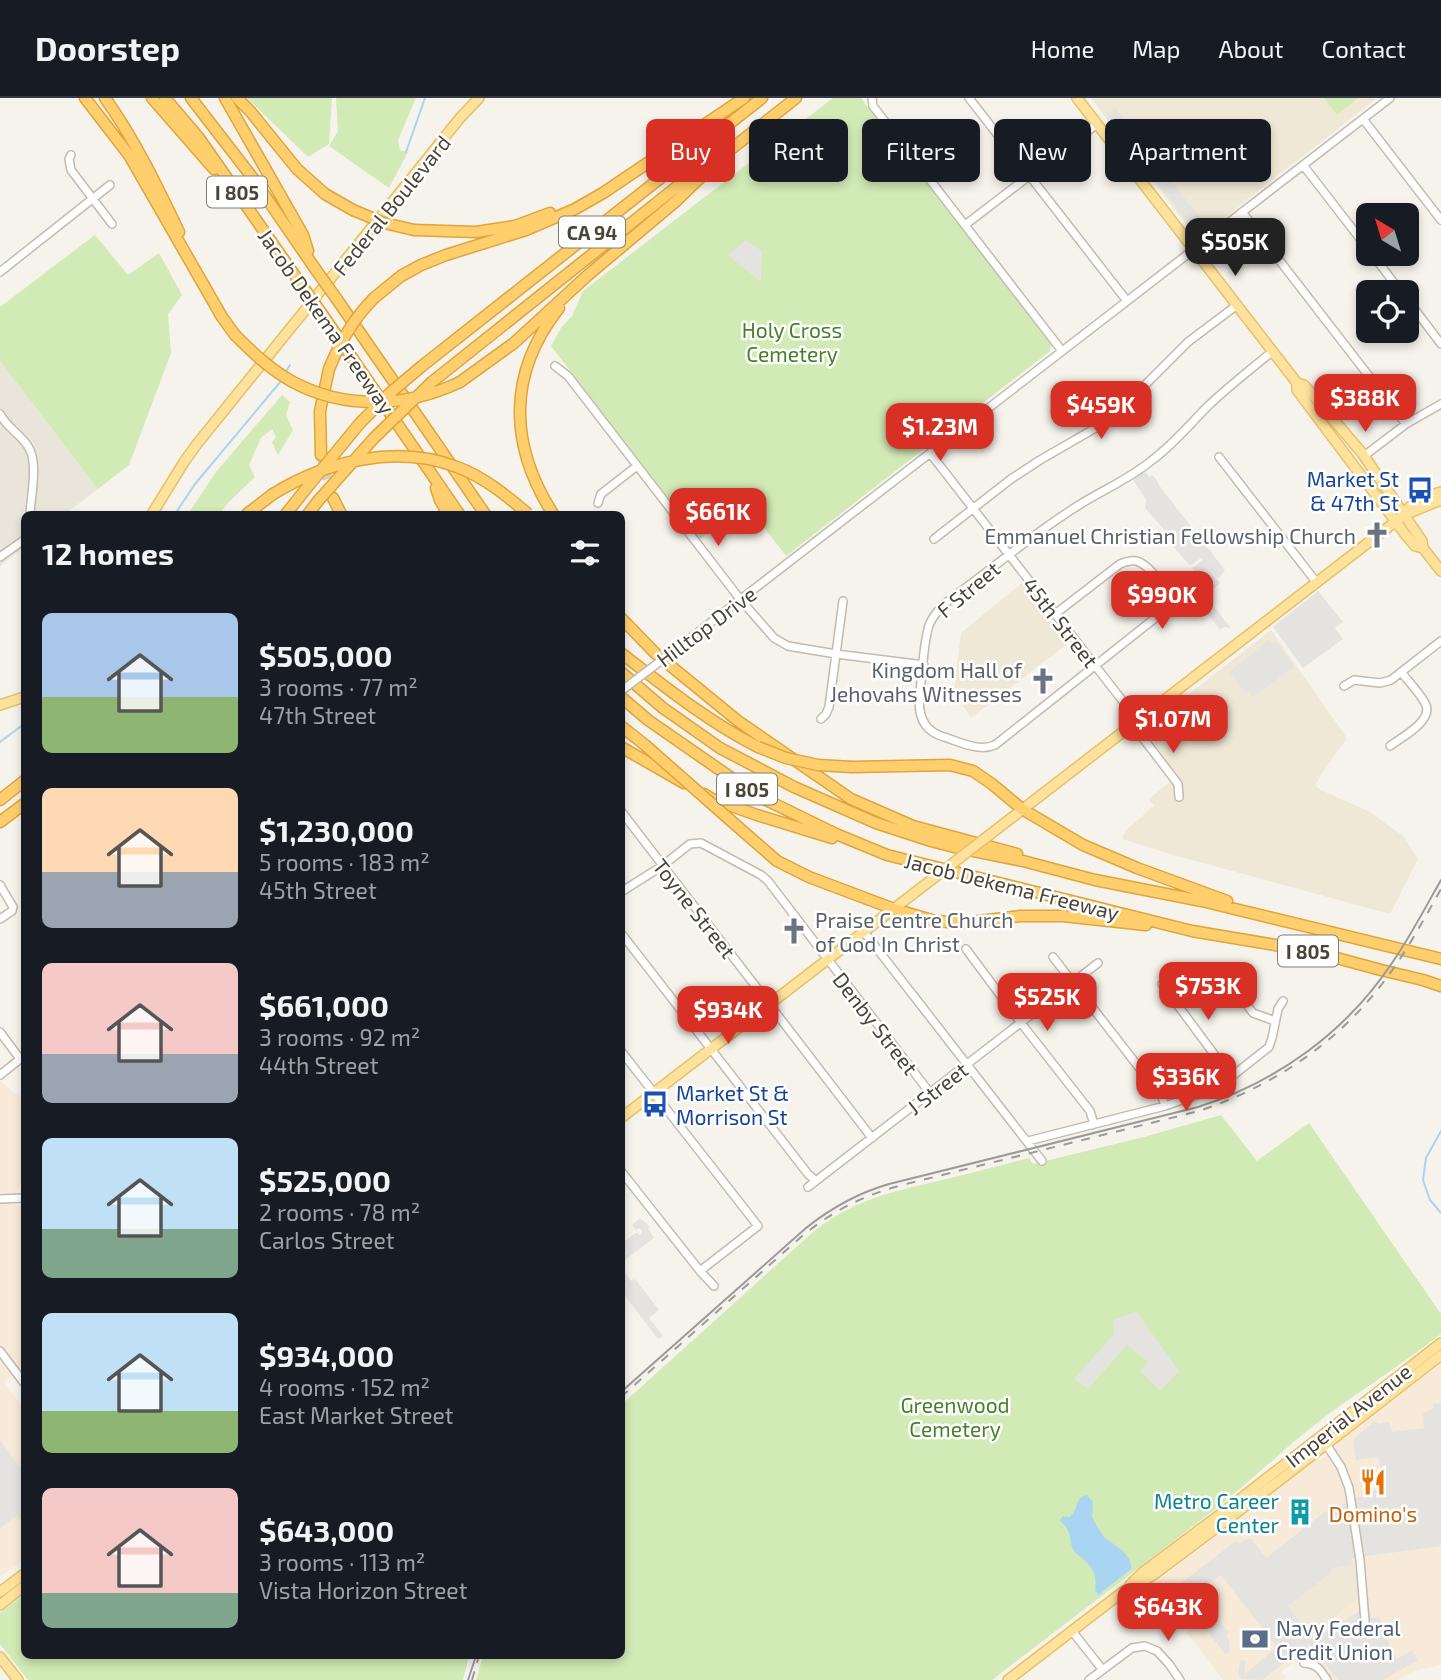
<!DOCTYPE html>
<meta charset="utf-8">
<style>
:root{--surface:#171b24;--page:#242831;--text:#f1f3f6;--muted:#9ea1a6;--line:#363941;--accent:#d93025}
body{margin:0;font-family:"Exo 2",sans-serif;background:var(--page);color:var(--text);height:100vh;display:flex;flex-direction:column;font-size:26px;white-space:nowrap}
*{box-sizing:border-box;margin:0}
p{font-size:23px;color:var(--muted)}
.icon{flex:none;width:38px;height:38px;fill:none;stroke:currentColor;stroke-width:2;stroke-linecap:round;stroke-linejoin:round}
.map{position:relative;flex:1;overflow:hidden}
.panel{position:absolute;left:21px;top:413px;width:604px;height:1148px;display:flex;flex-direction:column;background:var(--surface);border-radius:10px;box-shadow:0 4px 10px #0003}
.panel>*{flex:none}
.banner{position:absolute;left:646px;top:21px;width:665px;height:63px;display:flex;gap:14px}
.needle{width:46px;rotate:322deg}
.controls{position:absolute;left:1356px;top:105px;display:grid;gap:14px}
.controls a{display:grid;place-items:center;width:63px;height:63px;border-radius:10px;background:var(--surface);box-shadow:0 4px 10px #0003;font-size:35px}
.price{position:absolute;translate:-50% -60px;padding:0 16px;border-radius:14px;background:var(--accent);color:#fff;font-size:23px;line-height:46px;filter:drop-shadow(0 2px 4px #0008)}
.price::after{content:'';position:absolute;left:50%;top:42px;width:21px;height:16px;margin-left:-10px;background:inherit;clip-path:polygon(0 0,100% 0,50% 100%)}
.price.selected{background:#222;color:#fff}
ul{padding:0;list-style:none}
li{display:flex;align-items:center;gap:21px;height:175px;padding:0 21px}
li span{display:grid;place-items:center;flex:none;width:196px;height:140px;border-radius:10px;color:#555}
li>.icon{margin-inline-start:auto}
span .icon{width:84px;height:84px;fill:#fffc;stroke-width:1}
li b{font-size:30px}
h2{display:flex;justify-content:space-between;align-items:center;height:84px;padding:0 21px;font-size:30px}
.pill{padding:0 24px;border-radius:10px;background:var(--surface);box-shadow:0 4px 10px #0003;font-size:24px;line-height:63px}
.pill.selected{background:var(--accent);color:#fff}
header{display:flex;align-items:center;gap:42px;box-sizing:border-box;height:98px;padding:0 35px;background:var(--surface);border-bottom:2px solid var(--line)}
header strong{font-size:33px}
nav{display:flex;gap:38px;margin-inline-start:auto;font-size:24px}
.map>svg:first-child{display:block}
.residential{fill:#eae5da}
.commercial{fill:#f7ead8;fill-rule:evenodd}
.education{fill:#efe8d6}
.green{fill:#d2eab5}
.parking{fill:#e5e3e0}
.water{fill:#a9d4f2}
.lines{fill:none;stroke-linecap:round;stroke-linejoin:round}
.stream{stroke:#a9d4f2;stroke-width:2}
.highway-tunnel{stroke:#d4d0c8;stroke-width:10;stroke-dasharray:10 5;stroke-linecap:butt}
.minor-casing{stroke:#c2bbae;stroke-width:10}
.major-casing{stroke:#e6c16a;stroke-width:12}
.highway-casing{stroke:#e0a43c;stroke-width:13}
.minor{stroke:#fff;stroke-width:7}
.major{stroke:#ffe39c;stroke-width:9}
.highway{stroke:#ffcf6e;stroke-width:10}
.tram{stroke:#9a9a9a;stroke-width:2}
.rail{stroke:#9a9a9a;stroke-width:2;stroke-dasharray:9 9;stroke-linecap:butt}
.minor-bridge-casing{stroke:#c2bbae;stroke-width:10;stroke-linecap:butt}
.major-bridge-casing{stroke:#e6c16a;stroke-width:12;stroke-linecap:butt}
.highway-bridge-casing{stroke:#e0a43c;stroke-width:13;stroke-linecap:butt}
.minor-bridge{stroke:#fff;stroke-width:7}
.major-bridge{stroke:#ffe39c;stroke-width:9}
.highway-bridge{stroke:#ffcf6e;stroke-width:10}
.labels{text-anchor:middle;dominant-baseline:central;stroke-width:5;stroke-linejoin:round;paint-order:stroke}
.shield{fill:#fff;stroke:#817c74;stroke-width:2}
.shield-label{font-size:19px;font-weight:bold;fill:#4b4439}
.street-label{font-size:21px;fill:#4b4439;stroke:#fff}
.park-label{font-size:21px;fill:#4a7f2a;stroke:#fff}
.transit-label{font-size:21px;fill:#164399;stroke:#fff;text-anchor:end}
.worship-label{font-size:21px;fill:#5b616d;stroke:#fff;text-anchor:end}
.culture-label{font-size:21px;fill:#0d838f;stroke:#fff;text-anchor:end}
.food-label{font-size:21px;fill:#c56008;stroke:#fff}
.service-label{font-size:21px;fill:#4e5e75;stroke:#fff;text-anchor:start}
</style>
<header>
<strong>Doorstep</strong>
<nav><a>Home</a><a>Map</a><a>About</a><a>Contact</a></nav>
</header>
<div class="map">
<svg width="1441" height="1582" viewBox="0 0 1441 1582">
<rect width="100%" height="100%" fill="#f6f3ec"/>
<path class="residential" d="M0,263l98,128 -33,25h-41v33l-24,19z"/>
<path class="commercial" d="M0,983l24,19v74l-12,30 12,2v160l-20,16 20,27v150l-24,18z
M1441,1264v303l-27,6 -17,9h-65l-20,-25 -6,5 -4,-4 -21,16 5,6 -3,2h-60l-72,-94 165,-126 6,-1 15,-12 2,-6zM1353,1467l2,2 4,27 -43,35h-6l21,-56z"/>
<path class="education" d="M1091,0h286l-180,141z
M1022,485l45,61 -96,74 -17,-27 7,-58z
M1271,532l76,108 -25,35 -7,13 6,4 49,22 34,25 14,22 -28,55 -220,-60 -48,-15 4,-9 28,-24 -5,-7 28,-23 -33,-47z
M1353,1467l2,2 4,27 -1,4 -39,30 -12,3 -19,-25 43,-33v-5z"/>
<path class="green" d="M247,0h85l-3,46 -21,13z
M336,0h80l-18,42 2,10 8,2 -19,36 -60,-42 9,-15z
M833,0h28l191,248 -2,2v3l-264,205 -40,-52 -46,35 -149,-193 10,-18 11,-12 11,-25z
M1324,0h34l-21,17z
M95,137l33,40 31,-22 23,42 -14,19 3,39 -42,112 -31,24 -98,-128v-54z
M282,297l8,7 -4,13 7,15 -15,25 -6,-13 4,-5 -4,-8 -11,9 -12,27 6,12 -26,25 -10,12h-31l28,-42z
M1221,1017l36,46 52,-38 132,191v20c-37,29 -77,54 -115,82 -39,29 -73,64 -112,94l-222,170h-516l7,-24h138v-251l192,-173c42,-33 75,-39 125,-51 30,-7 60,-15 91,-23l4,6 111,-27z
M24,1497v61h445l-6,24h-435l-28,-36v-31z"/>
<path class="parking" d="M1115,9l92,120 -7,5h-5l-89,-116z
M746,142l16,11 -1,31 -33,-27z
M1145,373l5,7 1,-3 3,1 7,12 64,82 -7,9 -13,-15 12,16 4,2 -9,8 -5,-1 -1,5 2,5 23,29 -7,-1 -4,3 -20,-26 3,-3 -2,-7 4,-14 -3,-3 -2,2 -8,-11 11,-8 -2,-2 -11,8 -24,-28 1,-5 -22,-25 1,-9 -13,-19z
M1318,493l25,31 -8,6 8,11 -40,29 -30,-41z
M1269,542l3,4 5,-2 17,25 -41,30 -4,-6 -3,2 -17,-21z
M640,1120l10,9 -2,2 6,9 -33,25v-19l16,-12 2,3 2,-1 1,-3 -2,-3 -4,2 -4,-5z
M624,1173l7,10 4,-2 24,31 -10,8 14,18 -5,3 -36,-47 -1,-19z
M1136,1213l43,60 -19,20 -20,-20 8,-9 -21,-17 -39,44 -14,-10 40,-45 -1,-14z
M1441,1305v143l-89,12 1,7 -21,3 -1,5 -43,33 25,34 56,-35 2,13 8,-1 5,17 13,25 15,-9 6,10 -35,20h-45l-29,-36 -47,36 -20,-1 -4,-4 2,-15 5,1v13l32,-27 -56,-72 -22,17 30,41 -3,3 3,4 1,11 -5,3 -32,-41 3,-3 -13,-18 -2,-9 55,-42 3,3 7,-5h6l14,19 60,-47 4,4 15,-12 14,-6h2l24,-12 2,-6h-5l-4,-22 -22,3 -3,-18 4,-6 18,-15 3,3 11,-2 3,10 32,-4 -1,-15 10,-4v-5z
M0,1342l19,26 5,-4v63l-7,-10 -17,14z"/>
<path class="water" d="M1087,1397l6,7 -1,15 6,11 6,9 19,14 6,8 3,9c-11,10 -23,17 -33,27l-4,-4c2,-13 0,-22 -11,-31 -3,-4 -6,-4 -9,-8 -8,-11 0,-19 -15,-31l3,-5 7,1c8,-7 5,-20 17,-22z"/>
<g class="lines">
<path class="stream" d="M406,54l19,-54
M285,275l5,-8
M175,416l20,-30 86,-103
M0,644l24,-18
M1441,1033l-15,27 -3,22 7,20 11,13"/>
<path class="highway-tunnel" d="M321,357l11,40"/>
<g class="minor-casing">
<path id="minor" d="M872,0l1,8 189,245
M969,0l158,203
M1363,21l78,101
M71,57l-2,4 2,11 41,54
M1303,67l65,84
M1242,114l164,212
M965,127l132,-101
M1372,156l29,38
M0,174l110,-87
M1407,201l34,45
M555,268l13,10 172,223 34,39 14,8 48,8 88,11
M0,316c7,14 22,21 29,34 9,15 2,49 1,66
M930,355l195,251 14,29 39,51 1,13
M1364,358l42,-32 35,-20
M1219,359l98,126
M598,405l3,-9 36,-28
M934,441l77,-60 29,-19 59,-34 19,-14 70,-70 49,-37
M0,459l24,-17
M1055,516l65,-50c5,-2 10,-4 16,-3 10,2 29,23 30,33 2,8 -2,15 -7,21l-164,130c-16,7 -35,-3 -51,-8 -22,-6 -27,-24 -24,-46 2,-15 4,-56 10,-68 9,-19 30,-30 46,-43 34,-26 66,-52 103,-75 24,-15 50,-26 72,-44 22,-16 38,-36 57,-55 21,-20 43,-37 65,-55
M679,549l711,-549
M1344,588l10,-6 26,3 11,-3 50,-39
M821,621l5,-5 3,-7 14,-106
M1390,648c12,-9 45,-26 35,-43 -6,-11 -16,-21 -24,-31
M621,713l251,327
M0,787l13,22 -1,4 -12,8
M621,794l41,-26 28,-22 11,-1 60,32 7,6 162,212
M864,834l178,229
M621,835l187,241 8,7
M966,851l55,74 69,88 3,10 -1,4
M1053,859l109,140 3,9
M1162,886l69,93
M1237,894l16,21 22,8
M0,934l20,27
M621,953l137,175 -58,45
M0,977l24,-19
M1028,1043l137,-35 42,-15 24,-14 38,-30 3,-9 6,-29 5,-8
M621,1073l79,100 14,15
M808,1089l290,-224
M0,1101l24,-1
M0,1253l24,32
M1326,1346l15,23 8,21 11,72 5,61
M1072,1533l30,38
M1304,1565c13,1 16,6 23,17
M1089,1582l43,-32 13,-2 12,5 12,13 11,16"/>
</g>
<g class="major-casing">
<path id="major" d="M1077,0l220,285 7,2 58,68 60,88 1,7 18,23
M1297,285v7l108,144 10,12 8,2
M152,416l32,-52 13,-18 263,-326 19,-20
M1404,417c6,-14 23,-19 37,-23
M0,607l24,-8
M988,738l416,-321 37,-15
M621,1020l305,-234
M1130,1487l13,-13 79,-59 219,-170
M0,1494l24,-18
M0,1507l24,-19
M0,1559l18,23
M1008,1582l116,-89 28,-15 132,-99 157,-122"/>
</g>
<g class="highway-casing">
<path id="highway" d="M85,0l44,57 93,162 13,18
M105,0c30,42 52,88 74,134
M152,0l62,71
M165,0l34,40 106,152
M191,0l61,79 64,93
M225,0l78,137 5,16
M237,0l13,13 47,58 28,25 28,16
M414,132l62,2 39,-6 35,-13
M336,200l149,216
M374,200l27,-22 20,-11 25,-10 80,-25 49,-21 28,-16 141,-95
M322,216l137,200
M422,268l340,-268
M432,284l252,-201 42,-28 70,-55
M460,284l54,-39 74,-68 87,-73 29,-28
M321,357l-1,-44 9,-42
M436,390l4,12 8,14
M333,400l8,16
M247,416l26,-20
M286,416l19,-24
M308,416l10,-13
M553,416c-44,-69 -46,-140 6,-206
M621,520l35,36 82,67 113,78 62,27 104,28
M621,555c44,34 88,69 137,94
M621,574l42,36 57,40 74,39 82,36 55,18 27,7 65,13 72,19 107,21 239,58
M621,599l27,23 108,75 80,39 51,21 305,76 119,20 70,19 42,10 18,6
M621,628l24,19
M621,649l63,36
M852,669l98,-2 23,6 19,13 30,25 61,36 54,23 90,33
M704,696l8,5 45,16 75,23
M0,702l24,-19
M729,721l48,42 32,16 85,32 41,12 28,2 57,-7h43l83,9
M0,724l24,-18"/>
</g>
<use href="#minor" class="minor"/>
<use href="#major" class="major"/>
<use href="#highway" class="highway"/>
<path class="tram" d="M621,1294l185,-164c25,-20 52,-35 83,-44l309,-77c79,-25 148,-75 194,-144 18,-26 33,-55 49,-83
M468,1582l8,-24"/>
<path class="rail" d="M621,1299l180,-160c33,-27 61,-41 101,-52l297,-74c75,-25 142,-70 189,-135 20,-27 36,-57 53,-87
M472,1582l7,-24"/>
<g class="minor-bridge-casing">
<path id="minor-bridge" d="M621,593l58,-44"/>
</g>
<g class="major-bridge-casing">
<path id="major-bridge" d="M926,786l62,-48"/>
</g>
<g class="highway-bridge-casing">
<path id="highway-bridge" d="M353,112l31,13 30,7
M316,172l20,28
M305,192l17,24
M235,237c18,18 36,35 58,47 52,28 115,25 167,0
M329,271c11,-27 24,-50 45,-71
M305,392l55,-67 30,-30 32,-27
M273,396c54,-33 123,-50 184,-27 27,10 50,29 71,47
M318,403l56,-63 58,-56
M645,647l84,74
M758,649l28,11 32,7 34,2"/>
</g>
<use href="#minor-bridge" class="minor-bridge"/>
<use href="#major-bridge" class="major-bridge"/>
<use href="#highway-bridge" class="highway-bridge"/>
</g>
<defs>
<g id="bus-bare" transform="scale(2.1)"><path d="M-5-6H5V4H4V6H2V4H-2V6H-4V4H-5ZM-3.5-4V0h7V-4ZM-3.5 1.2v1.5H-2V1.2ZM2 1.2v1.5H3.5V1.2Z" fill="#1a4fb4" stroke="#fff" stroke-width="2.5" paint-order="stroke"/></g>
<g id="church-bare" transform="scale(2.1)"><path d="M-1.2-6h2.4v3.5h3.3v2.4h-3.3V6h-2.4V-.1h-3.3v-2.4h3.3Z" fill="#6b7280" stroke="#fff" stroke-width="2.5" paint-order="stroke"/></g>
<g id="restaurant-bare" transform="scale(2.1)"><path d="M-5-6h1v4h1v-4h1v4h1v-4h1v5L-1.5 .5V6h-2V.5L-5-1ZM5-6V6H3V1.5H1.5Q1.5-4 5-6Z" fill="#e8710a" stroke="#fff" stroke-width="2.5" paint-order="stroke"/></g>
<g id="building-bare" transform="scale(2.1)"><path d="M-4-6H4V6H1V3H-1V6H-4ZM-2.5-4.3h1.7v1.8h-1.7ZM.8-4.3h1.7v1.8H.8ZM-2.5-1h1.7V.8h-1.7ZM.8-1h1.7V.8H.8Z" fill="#0f9aa8" stroke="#fff" stroke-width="2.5" paint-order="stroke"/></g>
<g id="bank-bare" transform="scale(2.1)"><path d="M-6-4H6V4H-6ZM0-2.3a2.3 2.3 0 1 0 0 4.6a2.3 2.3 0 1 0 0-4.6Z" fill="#5c6f8a" stroke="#fff" stroke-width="2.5" paint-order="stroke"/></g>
</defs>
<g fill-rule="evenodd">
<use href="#bus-bare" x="1420" y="392"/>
<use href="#church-bare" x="1377" y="437"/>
<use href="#church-bare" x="1043" y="583"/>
<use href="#church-bare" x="794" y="833"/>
<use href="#bus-bare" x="655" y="1006"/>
<use href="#restaurant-bare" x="1373" y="1384"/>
<use href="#building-bare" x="1300" y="1414"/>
<use href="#bank-bare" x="1255" y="1541"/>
</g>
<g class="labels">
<g class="shield">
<rect x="207" y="78.5" width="60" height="31" rx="5"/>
<rect x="559" y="118.5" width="66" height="31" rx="5"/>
<rect x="717" y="675.5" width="60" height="31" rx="5"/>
<rect x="1278" y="837.5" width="60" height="31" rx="5"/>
</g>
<g class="shield-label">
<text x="237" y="94">I 805</text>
<text x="592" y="134">CA 94</text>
<text x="747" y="691">I 805</text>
<text x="1308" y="853">I 805</text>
</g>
<g class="street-label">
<text transform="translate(391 107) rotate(-51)">Federal Boulevard</text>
<text transform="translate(327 223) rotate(55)">Jacob Dekema Freeway</text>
<text transform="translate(968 491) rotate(-40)">F Street</text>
<text transform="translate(1061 524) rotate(52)">45th Street</text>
<text transform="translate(706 528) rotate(-37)">Hilltop Drive</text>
<text transform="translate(1012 788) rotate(14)">Jacob Dekema Freeway</text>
<text transform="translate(695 810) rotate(52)">Toyne Street</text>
<text transform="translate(876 925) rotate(52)">Denby Street</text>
<text transform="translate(937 990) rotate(-38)">J Street</text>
<text transform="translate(1348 1317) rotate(-38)">Imperial Avenue</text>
</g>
<g class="park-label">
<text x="792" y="231">Holy Cross<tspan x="792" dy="24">Cemetery</tspan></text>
<text x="955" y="1306">Greenwood<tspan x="955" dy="24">Cemetery</tspan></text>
</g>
<g class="transit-label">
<text x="1399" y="380">Market St<tspan x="1399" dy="24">&amp; 47th St</tspan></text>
<text x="676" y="994" text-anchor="start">Market St &amp;<tspan x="676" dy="24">Morrison St</tspan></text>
</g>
<g class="worship-label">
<text x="1356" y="437">Emmanuel Christian Fellowship Church</text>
<text x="1022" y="571">Kingdom Hall of<tspan x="1022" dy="24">Jehovahs Witnesses</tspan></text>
<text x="815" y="821" text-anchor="start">Praise Centre Church<tspan x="815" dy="24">of God In Christ</tspan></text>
</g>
<g class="culture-label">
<text x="1279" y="1402">Metro Career<tspan x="1279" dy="24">Center</tspan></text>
</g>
<g class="food-label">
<text x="1373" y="1415">Domino's</text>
</g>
<g class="service-label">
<text x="1276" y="1529">Navy Federal<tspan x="1276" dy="24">Credit Union</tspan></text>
</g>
</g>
</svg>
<div class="controls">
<a><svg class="needle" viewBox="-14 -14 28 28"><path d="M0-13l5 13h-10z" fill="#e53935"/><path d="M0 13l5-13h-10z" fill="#9ea1a6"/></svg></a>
<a><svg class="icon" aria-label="locate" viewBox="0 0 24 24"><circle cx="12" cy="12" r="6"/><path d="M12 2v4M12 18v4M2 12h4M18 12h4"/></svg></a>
</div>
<b class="price selected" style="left:1235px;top:180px">$505K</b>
<b class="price" style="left:1365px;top:336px">$388K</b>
<b class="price" style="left:1101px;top:343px">$459K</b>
<b class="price" style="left:940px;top:365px">$1.23M</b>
<b class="price" style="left:718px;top:450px">$661K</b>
<b class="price" style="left:1162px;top:533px">$990K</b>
<b class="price" style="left:1173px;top:657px">$1.07M</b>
<b class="price" style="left:1208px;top:924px">$753K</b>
<b class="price" style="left:1047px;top:935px">$525K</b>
<b class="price" style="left:728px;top:948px">$934K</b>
<b class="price" style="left:1186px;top:1015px">$336K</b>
<b class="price" style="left:1168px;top:1545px">$643K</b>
<div class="banner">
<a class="pill selected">Buy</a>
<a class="pill">Rent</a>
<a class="pill">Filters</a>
<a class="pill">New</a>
<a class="pill">Apartment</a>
</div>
<section class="panel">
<h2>12 homes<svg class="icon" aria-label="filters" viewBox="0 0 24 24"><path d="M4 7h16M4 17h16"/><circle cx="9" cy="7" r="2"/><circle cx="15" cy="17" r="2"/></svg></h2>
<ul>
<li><span style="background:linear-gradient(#a9c7e8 60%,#8fb573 0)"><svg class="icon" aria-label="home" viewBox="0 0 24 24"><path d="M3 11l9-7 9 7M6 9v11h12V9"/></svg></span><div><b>$505,000</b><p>3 rooms · 77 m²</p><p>47th Street</p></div></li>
<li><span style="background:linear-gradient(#ffd9b3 60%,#9aa5b1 0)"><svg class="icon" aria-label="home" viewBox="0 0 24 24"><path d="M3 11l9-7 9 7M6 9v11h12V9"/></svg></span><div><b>$1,230,000</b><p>5 rooms · 183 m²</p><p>45th Street</p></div></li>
<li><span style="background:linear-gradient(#f6c9c9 65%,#9aa5b1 0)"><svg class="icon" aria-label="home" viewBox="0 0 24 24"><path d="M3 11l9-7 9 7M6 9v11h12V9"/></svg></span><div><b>$661,000</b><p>3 rooms · 92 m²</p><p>44th Street</p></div></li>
<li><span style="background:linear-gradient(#bfe0f5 65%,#7fa58c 0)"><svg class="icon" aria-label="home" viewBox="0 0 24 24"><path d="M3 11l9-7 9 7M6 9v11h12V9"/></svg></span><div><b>$525,000</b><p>2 rooms · 78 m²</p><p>Carlos Street</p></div></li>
<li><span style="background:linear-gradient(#bfe0f5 70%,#8fb573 0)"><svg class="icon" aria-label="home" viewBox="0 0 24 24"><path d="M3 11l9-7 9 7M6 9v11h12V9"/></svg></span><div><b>$934,000</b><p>4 rooms · 152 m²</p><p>East Market Street</p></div></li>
<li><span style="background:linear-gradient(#f6c9c9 75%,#7fa58c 0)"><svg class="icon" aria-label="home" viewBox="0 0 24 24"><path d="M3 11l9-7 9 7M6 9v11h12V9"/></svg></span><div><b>$643,000</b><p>3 rooms · 113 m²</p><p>Vista Horizon Street</p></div></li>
</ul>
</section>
</div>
